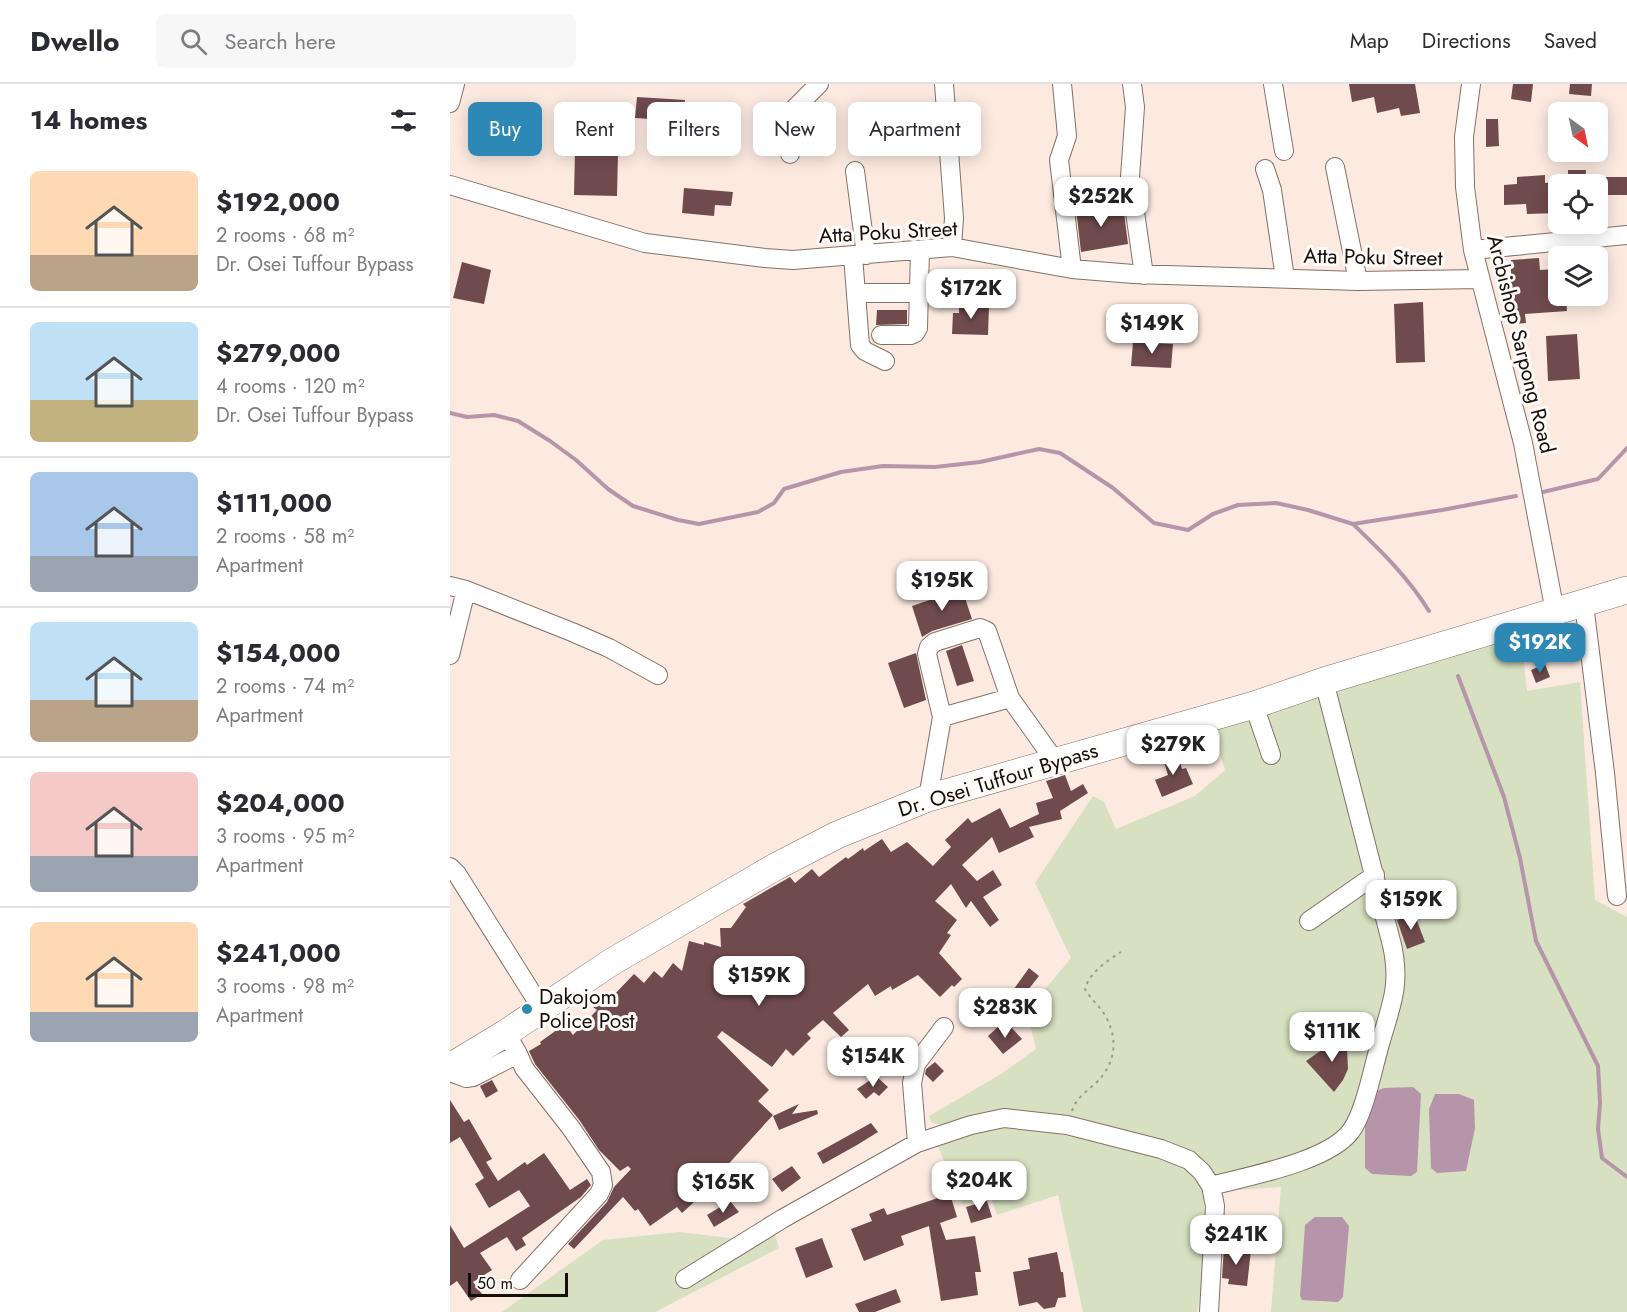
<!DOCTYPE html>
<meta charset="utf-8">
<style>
:root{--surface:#fff;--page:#f7f7f7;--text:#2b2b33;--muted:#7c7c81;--line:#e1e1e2;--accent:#2e88b5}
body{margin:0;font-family:Jost,sans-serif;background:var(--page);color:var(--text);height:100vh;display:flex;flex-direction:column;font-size:22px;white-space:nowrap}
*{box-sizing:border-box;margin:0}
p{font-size:20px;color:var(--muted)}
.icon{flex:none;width:33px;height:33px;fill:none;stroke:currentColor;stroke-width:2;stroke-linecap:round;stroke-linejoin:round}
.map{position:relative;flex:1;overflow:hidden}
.sheet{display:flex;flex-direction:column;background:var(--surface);width:450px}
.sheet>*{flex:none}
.top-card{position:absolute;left:18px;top:18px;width:570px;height:54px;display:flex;gap:12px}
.needle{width:39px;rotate:147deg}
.controls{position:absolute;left:1098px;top:18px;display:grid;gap:12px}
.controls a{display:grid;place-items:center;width:60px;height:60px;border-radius:9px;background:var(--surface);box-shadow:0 3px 15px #0003;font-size:30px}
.scale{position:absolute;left:18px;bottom:15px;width:100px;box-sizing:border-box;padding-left:6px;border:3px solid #150e0a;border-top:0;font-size:16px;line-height:21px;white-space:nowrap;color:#150e0a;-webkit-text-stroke:4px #fffbf8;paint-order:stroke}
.price{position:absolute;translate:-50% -51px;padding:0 14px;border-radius:12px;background:#fff;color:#222;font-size:20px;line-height:39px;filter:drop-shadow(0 2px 3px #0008)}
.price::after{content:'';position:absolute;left:50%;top:36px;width:18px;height:14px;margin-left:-9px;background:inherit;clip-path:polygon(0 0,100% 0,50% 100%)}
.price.current{background:var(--accent);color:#fff}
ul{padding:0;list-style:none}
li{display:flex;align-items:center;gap:18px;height:150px;padding:0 30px}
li+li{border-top:2px solid var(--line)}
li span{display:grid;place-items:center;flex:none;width:168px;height:120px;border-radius:9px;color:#555}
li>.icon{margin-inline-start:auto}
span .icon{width:72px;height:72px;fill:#fffc;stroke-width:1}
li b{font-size:26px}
h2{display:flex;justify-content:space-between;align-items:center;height:72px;padding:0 30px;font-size:26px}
.pill{padding:0 21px;border-radius:9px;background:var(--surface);box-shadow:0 3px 15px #0003;font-size:21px;line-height:54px}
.pill.current{background:var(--accent);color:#fff}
header{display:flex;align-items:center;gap:36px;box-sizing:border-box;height:84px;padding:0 30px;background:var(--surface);border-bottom:2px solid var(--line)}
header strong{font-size:28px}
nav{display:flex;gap:33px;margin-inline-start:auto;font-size:21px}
.search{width:420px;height:54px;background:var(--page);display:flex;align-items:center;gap:15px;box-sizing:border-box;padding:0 21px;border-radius:9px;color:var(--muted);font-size:22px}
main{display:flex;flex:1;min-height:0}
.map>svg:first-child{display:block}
.green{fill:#d7e0c0}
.water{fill:#b695aa}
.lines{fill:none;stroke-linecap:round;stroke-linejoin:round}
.stream{stroke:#b695aa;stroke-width:4}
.building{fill:#704b4e}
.minor-casing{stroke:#847066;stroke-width:20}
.highway-casing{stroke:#847066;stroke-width:28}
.path{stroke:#a49790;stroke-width:2;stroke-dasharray:3 4.5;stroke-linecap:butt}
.minor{stroke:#fff;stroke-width:18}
.highway{stroke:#fff;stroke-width:27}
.poi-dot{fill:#2e88b5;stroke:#fffbf8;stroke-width:2}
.labels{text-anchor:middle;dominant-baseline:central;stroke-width:6;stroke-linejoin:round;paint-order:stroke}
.street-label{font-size:21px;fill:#150e0a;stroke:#fffbf8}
.poi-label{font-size:21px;fill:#150e0a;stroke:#fffbf8;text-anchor:start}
</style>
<header>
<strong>Dwello</strong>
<div class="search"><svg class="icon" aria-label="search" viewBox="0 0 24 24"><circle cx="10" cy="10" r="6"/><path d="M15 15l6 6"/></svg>Search here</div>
<nav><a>Map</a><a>Directions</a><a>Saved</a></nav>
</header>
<main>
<section class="sheet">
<h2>14 homes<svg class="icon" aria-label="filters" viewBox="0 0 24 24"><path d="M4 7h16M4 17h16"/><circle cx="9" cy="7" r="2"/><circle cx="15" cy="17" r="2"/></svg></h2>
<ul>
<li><span style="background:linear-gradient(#ffd9b3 70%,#b9a48a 0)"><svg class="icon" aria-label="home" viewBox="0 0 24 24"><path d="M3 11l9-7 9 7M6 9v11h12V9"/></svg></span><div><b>$192,000</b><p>2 rooms · 68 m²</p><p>Dr. Osei Tuffour Bypass</p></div></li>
<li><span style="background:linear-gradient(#bfe0f5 65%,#c2b280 0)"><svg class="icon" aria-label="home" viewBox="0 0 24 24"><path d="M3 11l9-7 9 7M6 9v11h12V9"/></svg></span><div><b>$279,000</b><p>4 rooms · 120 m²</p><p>Dr. Osei Tuffour Bypass</p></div></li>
<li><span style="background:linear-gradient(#a9c7e8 70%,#9aa5b1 0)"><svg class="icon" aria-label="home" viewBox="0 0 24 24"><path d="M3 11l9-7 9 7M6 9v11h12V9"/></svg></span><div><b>$111,000</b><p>2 rooms · 58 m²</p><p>Apartment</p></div></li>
<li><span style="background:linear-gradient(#bfe0f5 65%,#b9a48a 0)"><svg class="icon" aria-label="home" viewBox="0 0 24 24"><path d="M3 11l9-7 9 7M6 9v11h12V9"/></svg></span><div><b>$154,000</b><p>2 rooms · 74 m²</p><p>Apartment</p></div></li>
<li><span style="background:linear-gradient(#f6c9c9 70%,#9aa5b1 0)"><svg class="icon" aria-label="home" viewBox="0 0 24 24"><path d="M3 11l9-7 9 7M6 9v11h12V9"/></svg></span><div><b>$204,000</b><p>3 rooms · 95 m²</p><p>Apartment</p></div></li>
<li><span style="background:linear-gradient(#ffd9b3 75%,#9aa5b1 0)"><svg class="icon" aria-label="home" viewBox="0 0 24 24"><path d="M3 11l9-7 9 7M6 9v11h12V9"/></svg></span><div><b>$241,000</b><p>3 rooms · 98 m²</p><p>Apartment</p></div></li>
</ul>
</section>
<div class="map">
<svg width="1177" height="1228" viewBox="0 0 1177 1228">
<rect width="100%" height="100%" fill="#fceae1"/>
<path class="green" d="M1071,552l6,55 53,-9 15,218 32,17v395h-356l10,-125 -58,4 -15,-24 -25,-20 -106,-30 -59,-6 -77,14 -9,-2 -3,-7 72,-42 35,-25 -9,-38 44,-53 -36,-75 58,-87 11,6 12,27 79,-33 30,-26 -13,-42z
M548,1040l166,28 17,7 21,24 4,42 -2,52 -7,35h-114l-25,-117 -61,20 -6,-18 -28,8 -27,-63z
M322,1141l7,23 -124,64h-153l101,-72 76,-8 59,7z"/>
<path class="water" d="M963,1003l8,7 -4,78 -6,4 -39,-2 -7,-6v-61l6,-14 13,-5z
M985,1010h24l15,6 1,28 -9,43 -29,2 -6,-5 -2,-59z
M865,1133h27l7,9 -6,71 -5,5 -36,-2 -2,-4 5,-71z"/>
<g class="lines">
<path class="stream" d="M0,329l17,4 27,-2 24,6 32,20 26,19 32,29 25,17 45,14 21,4 59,-12 16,-9 10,-14 57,-17 42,-6 52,1 45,-5 59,-13 21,4 53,35 41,35 34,7 25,-16 25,-9 38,-2 32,7 45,14 89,-14 74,-14
M1093,408l55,-13 29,-31
M903,440c29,28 55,53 76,87
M1008,592l46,121 16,61 16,83 62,125 2,37 -2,26 4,29 25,19"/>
</g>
<path class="building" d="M899,0h66l5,29 -19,3 -2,-8 -22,5 -3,-16 -22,5z
M1063,0h20l-2,18 -20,-3z
M1120,0h22l-1,12 -22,-2z
M187,13l48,3 -2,21 -48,-3z
M1036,35h12l1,27 -13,1z
M249,44l16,1 -2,23 -16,-2z
M125,67l43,1 -1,44 -43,-1z
M1118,86h18l-1,14h-17z
M1095,91v8l11,-1 2,31 -31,1 -1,-10 -22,1v-20l13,-1v-7z
M1148,93h29v18h-29z
M234,104l49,4 -2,14 -16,-1 -1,11 -32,-3z
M673,121l5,39 -47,8 -5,-44 16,-2 1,4z
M1089,174l1,12 18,-1v27h8l1,15 -42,3 1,9 -12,1 -4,-48 1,-1v-15z
M12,178l29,8 -7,34 -31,-6z
M973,218l2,60 -29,1 -2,-59z
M509,221l30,1 -1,29 -36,-1 1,-21h6z
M427,226h30v14l-31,1z
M1127,250l3,45 -32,2 -2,-45z
M683,258l40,2 -2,24 -40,-2z
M512,505l10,30 -40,12 -10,6 -10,-31z
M512,561l12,36 -17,5 -11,-35z
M466,569l10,47 -22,8 -16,-45z
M1095,580l5,13 -14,6 -5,-13z
M726,666l6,19 4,-1 7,16 -31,13 -7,-17 13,-5 -6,-20z
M615,691l6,16 12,-7 5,9 -28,18 2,8 -33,8 5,10 -35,16 -7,-16 -30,28 15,16 16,-11 9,15 -19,12 16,23 -9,7 -19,-26 -5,7 -15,-24 -16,17 22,19 -10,13 4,2 -12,18 23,26 -8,8 -2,-2 -12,12 -22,-22 -26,15 -1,-4 -16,10 -7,-12 -35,29 16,17 -8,7 -18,-17 -16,14 4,4 -18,18 -7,-7 -14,18 -50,-36 -5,6 52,53 -11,11 15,14 -81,89 -10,9 -5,-6 -27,19 -12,-17 -3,2 -12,-14 -49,52 -6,-5 39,-42 7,-15 17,-18 -3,-3 -8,5 -21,-21 -19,-29 -45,-57 -6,-13 12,-7 -1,-2 25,-18 8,11 24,-25 -4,-3 9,-10 6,4 26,-27 10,9 10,-12 8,7 11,-15 9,8 7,-30 15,4v-3l17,5 -1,-19h11l15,-21 -3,-3 47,-27 5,6 17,-14 7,8 27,-20 2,2 15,-11 1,3 18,-12 9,13 16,-10 26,24 18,-19 -6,-7 23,-22 4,5 28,-15 10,20 29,-14 -3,-11 17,-5 -7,-17z
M964,829l11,29 -18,7 -10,-29z
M579,884l10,8 -19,24 -9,-7z
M549,942l6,6 6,-5 11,12 -19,15 -15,-18z
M893,951l7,12 -3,1 1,21 -5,11 -9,12 -28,-31z
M485,978l9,9 -11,11 -8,-8 1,-5z
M426,992l12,11 -9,9 -5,-4 -8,7 -9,-10z
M42,996l6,11 -12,7 -6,-12z
M0,1016l14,22 5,-3 23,40 -6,3 12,19 27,-19 2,3 17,-12 26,37 17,-11 4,6 -10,12 -59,41 4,7 -10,6 -9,-14 -27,16 12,17 -19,12 9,12 -11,7 -14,-20 -7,5v-61l14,23 66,-42 -11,-16 -30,18 -14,-24 9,-6 -24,-41 -10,6z
M349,1020l-7,10 25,-4 1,4 -39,16 -6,-14z
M421,1039l7,9 -21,13 -34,19 -6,-11z
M342,1082l9,12 -19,14 -10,-13z
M500,1110l7,23 -17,6 6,17 29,-4 6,36h-6l3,23 -37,6 -12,-75 -28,10 3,9 -40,16 -13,-32 21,-8 -3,-7 15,-6 3,7z
M280,1117l9,11 -25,15 -7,-12z
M537,1117l5,16 -21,6 -5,-16z
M372,1154l11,29 -27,11 -11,-30z
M774,1163l27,3 -4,36 -19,-2 1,-5 -7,-1z
M607,1168l4,20h2l3,25 -8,1 -3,9 -11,2 -7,-7 -18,4 -6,-34 17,-3 -2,-11z
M446,1205l5,13 -26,10h-16l-4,-8z"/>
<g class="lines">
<g class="minor-casing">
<path id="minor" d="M494,0l10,134 -2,29
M612,0l5,52 -8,24 13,109
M682,0l3,23 -5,70 14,98
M823,0l11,67
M1021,0l-7,53 1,50 8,63 50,193 32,169
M0,19l5,-19
M340,70l-1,-36 3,-7 27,-27
M885,83l23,114
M815,85l7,21 13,88
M405,87l11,84
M0,101l195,58 120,15 28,2 159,-13 120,22 61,5 225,7 122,-2
M1023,166l154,-15
M403,172l7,89 5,6 20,10
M406,209h62
M431,251h30l4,-2 3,-5 2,-78
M0,502l16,4 106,42 37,16 49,27
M1134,520l21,169 12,123
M0,571l16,-65
M804,621l17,50
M492,633l-15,-63 2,-7 6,-5 45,-14 7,3 23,67
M478,714l14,-81 68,-19 45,63
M0,783l7,7 85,135
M859,837l66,-46
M56,949l12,21 6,14 47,60 30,44 2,13 -4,9 -79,86
M0,988l16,6 7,-1 45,-23
M467,1059l-5,-60 4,-19 28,-37
M761,1102c37,-10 117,-24 140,-55 14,-19 22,-64 29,-87 11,-39 21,-58 12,-99l-68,-264
M235,1195l97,-60 135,-76 54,-18 33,-7 63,7 94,24 28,11 13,12 9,14 4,20 -6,106"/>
</g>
<g class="highway-casing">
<path id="highway" d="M0,983l56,-34 104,-70 165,-96 62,-32 91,-37 326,-93 70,-24 303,-91"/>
</g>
<path class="path" d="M622,1027c3,-12 15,-20 24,-28 18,-18 23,-40 11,-64 -5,-11 -16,-19 -22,-30 4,-16 23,-29 36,-37"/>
<use href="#minor" class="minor"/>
<use href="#highway" class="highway"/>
</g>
<circle class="poi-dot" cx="77" cy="925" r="6"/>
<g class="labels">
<g class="street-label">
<text transform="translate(438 148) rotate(-3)">Atta Poku Street</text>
<text transform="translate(923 173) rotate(1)">Atta Poku Street</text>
<text transform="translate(1071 260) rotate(76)">Arcbishop Sarpong Road</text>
<text transform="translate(548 696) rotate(-17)">Dr. Osei Tuffour Bypass</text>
</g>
<g class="poi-label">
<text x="89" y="913">Dakojom<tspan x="89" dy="24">Police Post</tspan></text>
</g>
</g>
</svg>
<div class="controls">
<a><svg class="needle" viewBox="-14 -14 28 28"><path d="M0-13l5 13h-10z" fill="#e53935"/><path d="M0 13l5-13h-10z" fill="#7c7c81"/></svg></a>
<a><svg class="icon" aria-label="locate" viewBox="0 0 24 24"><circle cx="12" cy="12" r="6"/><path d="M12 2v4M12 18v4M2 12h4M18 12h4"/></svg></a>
<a><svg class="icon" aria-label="layers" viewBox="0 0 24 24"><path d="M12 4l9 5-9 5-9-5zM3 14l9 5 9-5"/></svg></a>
</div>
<div class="scale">50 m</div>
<b class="price" style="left:651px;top:144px">$252K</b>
<b class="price" style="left:521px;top:236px">$172K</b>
<b class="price" style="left:702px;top:271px">$149K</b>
<b class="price" style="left:492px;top:528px">$195K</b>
<b class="price current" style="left:1090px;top:590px">$192K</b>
<b class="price" style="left:723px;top:692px">$279K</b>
<b class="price" style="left:961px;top:847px">$159K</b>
<b class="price" style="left:309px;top:923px">$159K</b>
<b class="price" style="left:555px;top:955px">$283K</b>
<b class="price" style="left:882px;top:979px">$111K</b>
<b class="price" style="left:423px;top:1004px">$154K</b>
<b class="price" style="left:529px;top:1128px">$204K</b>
<b class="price" style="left:273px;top:1130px">$165K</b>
<b class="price" style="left:786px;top:1182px">$241K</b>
<div class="top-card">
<a class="pill current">Buy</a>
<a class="pill">Rent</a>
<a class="pill">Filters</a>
<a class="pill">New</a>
<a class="pill">Apartment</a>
</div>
</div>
</main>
